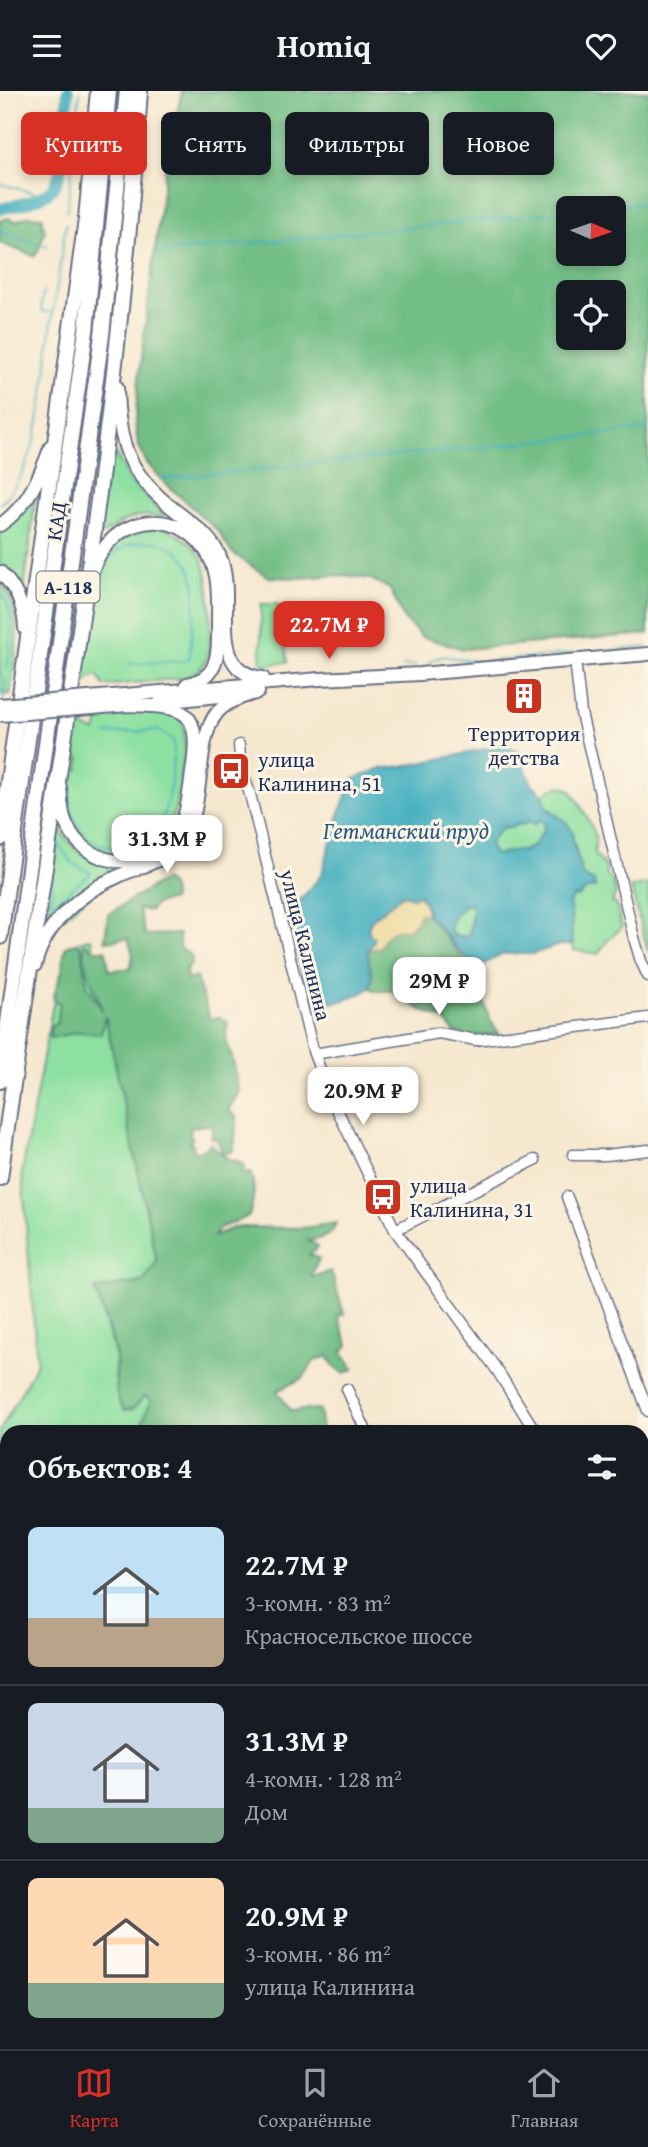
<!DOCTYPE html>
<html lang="ru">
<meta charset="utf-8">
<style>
:root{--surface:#171b24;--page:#242831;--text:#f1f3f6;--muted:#9ea1a6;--line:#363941;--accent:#d93025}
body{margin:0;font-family:"Gentium Book Plus",serif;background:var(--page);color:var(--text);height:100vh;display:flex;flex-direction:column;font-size:26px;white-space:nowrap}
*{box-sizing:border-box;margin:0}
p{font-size:23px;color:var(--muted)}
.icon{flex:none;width:38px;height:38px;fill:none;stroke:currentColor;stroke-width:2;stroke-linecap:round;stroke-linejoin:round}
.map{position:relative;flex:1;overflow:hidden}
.sheet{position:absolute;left:0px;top:1334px;width:649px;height:625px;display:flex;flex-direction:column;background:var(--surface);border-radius:21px 21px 0 0;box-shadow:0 4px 10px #0003}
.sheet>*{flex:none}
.guide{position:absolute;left:21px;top:21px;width:607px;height:63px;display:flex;gap:14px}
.needle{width:46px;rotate:92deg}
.tools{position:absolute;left:556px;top:105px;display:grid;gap:14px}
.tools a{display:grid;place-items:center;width:70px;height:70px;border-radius:10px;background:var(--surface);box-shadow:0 4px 10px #0003;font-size:35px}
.price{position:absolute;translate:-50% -60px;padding:0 16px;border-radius:14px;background:#fff;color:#222;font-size:23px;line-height:46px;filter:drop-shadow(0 2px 4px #0008)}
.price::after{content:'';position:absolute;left:50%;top:42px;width:21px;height:16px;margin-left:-10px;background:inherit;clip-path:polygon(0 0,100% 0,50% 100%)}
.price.current{background:var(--accent);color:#fff}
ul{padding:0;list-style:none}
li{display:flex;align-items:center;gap:21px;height:175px;padding:0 28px}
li+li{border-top:2px solid var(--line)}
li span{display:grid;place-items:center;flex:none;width:196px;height:140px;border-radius:10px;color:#555}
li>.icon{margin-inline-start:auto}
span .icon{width:84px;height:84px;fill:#fffc;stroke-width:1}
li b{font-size:30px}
h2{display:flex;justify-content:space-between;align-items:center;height:84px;padding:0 28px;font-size:30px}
.tag{padding:0 24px;border-radius:10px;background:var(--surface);box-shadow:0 4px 10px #0003;font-size:24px;line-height:63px}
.tag.current{background:var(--accent);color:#fff}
header{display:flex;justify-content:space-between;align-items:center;height:91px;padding:0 28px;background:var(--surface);font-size:32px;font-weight:700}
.tabs{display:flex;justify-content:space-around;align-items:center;height:98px;border-top:2px solid var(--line);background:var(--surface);font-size:19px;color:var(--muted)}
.tabs a{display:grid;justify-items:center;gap:4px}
.tabs .current{color:var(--accent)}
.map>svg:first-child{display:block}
.green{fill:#8de0a0;stroke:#54887f;stroke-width:2}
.forest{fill:#72be86;stroke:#467672;stroke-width:2;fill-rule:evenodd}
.sand{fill:#eeda9e;stroke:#84847e;stroke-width:2}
.water{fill:#42afbf;stroke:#2e6f8e;stroke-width:2;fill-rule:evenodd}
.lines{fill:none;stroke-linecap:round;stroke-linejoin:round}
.stream{stroke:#42afbf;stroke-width:2}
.river{stroke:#42afbf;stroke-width:12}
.minor-casing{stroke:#687086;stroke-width:13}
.major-casing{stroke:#687086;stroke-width:16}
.highway-casing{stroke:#687086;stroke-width:18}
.minor{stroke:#fff;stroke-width:10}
.major{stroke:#fff;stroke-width:12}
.highway{stroke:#fff;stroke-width:14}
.major-bridge-casing{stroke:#687086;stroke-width:16;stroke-linecap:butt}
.major-bridge{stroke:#fff;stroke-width:12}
.labels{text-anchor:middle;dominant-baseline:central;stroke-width:6;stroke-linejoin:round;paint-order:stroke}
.shield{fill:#fcf5e5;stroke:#5e6a86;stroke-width:2}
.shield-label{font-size:19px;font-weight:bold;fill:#1b2f5e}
.street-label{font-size:21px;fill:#1b2f5e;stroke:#fcf5e5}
.poi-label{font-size:21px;fill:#1b2f5e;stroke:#fcf5e5;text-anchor:start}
.water-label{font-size:23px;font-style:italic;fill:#295c80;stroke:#fcf5e5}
</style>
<header><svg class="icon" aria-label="menu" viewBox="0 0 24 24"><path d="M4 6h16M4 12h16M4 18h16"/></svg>Homiq<svg class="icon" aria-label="heart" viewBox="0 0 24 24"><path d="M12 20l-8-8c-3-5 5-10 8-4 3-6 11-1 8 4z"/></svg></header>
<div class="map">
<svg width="648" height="1958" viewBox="0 0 648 1958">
<rect width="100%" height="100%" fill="#fcf5e5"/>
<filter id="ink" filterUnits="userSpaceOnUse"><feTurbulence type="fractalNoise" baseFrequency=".0143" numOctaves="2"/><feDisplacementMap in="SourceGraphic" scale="14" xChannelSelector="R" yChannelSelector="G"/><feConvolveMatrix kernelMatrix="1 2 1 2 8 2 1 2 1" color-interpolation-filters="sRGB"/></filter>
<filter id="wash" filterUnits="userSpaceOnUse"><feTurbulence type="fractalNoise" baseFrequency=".00686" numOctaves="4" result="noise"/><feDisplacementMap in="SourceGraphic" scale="28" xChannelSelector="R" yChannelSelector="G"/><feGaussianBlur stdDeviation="1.57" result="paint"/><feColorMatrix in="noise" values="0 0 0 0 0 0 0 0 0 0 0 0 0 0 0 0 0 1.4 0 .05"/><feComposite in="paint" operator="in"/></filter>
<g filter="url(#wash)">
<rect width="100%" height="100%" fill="#f6e8cf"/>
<path class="green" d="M108,342l7,19 17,31 32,32 -1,3c-16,-5 -30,-3 -44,6 -7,4 -11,10 -20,10z
M37,396l-14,110 -23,-28v-42z
M161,436c15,5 30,14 39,28 11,19 14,82 7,102 -4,12 -13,17 -23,21l-80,8 -7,-11 -8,3 -6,9h-9l14,-90 16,-45 30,-22z
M0,491c26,31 15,75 10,112h-10z
M261,513h17l10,58 -23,3 -4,-3z
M144,619l34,5 6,9 1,23 -9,61 -12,27 -27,21 -35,-2 -30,-24 -10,-50 2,-11h15l1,-11 -14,-1 5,-41h8l6,12 11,4 5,-19z
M561,695c5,1 6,1 10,5 4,4 24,39 24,45 1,6 -1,12 0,18l11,13v8l6,4 4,14 -4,9 4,2 6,23 -15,14 -9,13 -24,-4c-5,-17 0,-31 -5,-47l5,-7 4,1 9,-8 8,-1 -1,-6 -7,-3 -5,-5c-4,-15 -7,-35 -15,-49 -7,-12 -22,-13 -24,-30l8,-6z
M55,724c11,33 27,42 60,52l1,4 -76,68z
M528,729l8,3 4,-3 4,3c-1,26 -26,31 -48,32l-4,-3 -2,-10 12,-14 13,-2z
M648,793v68l-17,-64z
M467,812l6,3c0,10 -4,16 -3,27l-5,4 -14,-2c-3,-18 5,-21 16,-32z
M91,847l66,324 -14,20 -47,8 20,68 -2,19 19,31 13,-13 6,5 -9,21 -8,10h-128v142l-7,10v-152l37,-68 -15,-191 30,-163 17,-64z
M0,1592l7,1v358h459l-5,7h-461z"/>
<path class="forest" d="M182,0h466v543l-184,15 -42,-12 -18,-18 -14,-30 -19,-10 -27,-4 -45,3 -31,-1 -37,-25 -12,-20 -58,-53 -15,-17 -8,-18 -3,-22 5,-55 26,-204zM569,117h45v46h-45zM569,201h45v46h-45z
M28,125l15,1 -1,6 3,7 -7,21 -4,5 -34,-13v-22l8,-3 8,3z
M163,789c10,4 10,11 10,20 -9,2 -18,1 -22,11l-13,-2 7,26 34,-1v14l12,7 1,8 -6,7 1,10 9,-3 14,43 9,-3 9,5 -2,17 8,25 5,28 -11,18 9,8 -3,30 -3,4 -8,1 -6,-14 -6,-1 2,-10 -4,-3 -18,2 -1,9 3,2 -3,4 4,3 -2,3 4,4 11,-4 3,-5 18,16 12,3 5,5 -4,6h9c7,15 3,28 -1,43l-30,12 -5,8 21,-9 68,1 33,-5c-3,14 -15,15 -28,18l10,5 -2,4 -7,4 10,5 -5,11 -3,3 1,4 19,-6 13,43 -6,2 10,29 -6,7 12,17 -10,4 -9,-5 -7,-12 -14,5 -11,17 -26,13 14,20 28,-2 3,22h-187l8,-10 8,-21 -6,-4 -12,13 -9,1c-13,-17 -6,-33 -8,-52 -3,-23 -14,-47 -21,-69l48,-7 14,-20 -52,-246 -4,18 -22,-2 -29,6v-12l7,-3 3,-19 -7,-6 9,-27 3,-23 9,-5 7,3 6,39 16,26c-8,-23 -20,-40 -19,-67h3l7,6h12l3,20 21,-1 3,-14 -5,-17 -23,3 3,-27z
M419,823h8l47,59 16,47 9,14 -34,3 -12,-6 -8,-11 -23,-10 -30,-19h-16l-6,-3 2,-11 -5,-26 7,-4 16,-17 10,-1z
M7,1482v111l-7,-1v-100z"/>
<path class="sand" d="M403,803l10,2 7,-1 6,12 1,7h-8l-2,7 -10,10c-14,-4 -22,2 -26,16l-14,4 4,-15 -4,-7 5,-10z"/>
<path class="water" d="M505,654l12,6 15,33 10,9 5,15 20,15 6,10v8l9,33 5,5 7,2 1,7 -8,1 -9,8 -4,-1 -5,7c5,15 1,27 4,42h-13l-27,9h-30l-19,10 -12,1 -45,-51 -1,-7 -6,-12 -7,2 -10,-3 -31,25 -4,10 3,7 3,1 -1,6 -6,8 5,26 -2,11c-16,11 -31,14 -50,17l-10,-6 -6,-13 -15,-65 5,-14 27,-31 17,-59 11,-30 5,-8 26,-10 36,-5zM540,729l4,3v9l-5,3 -4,10 -12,7 -6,-2 -20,5 -5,-3 -2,-10 12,-14 13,-2 3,-2 6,1 4,-4 6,4zM467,812l6,3c0,11 -4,15 -3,27l-5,4 -13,-2c-5,-18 4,-21 15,-32z"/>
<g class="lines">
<path class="stream" d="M0,93l44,11
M595,117l53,-5
M67,121l13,-121
M531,124l38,-4
M0,135l3,8 44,12
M154,162l370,-37
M43,201l-2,15 2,5h10l13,-88
M527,351l121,-13
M161,388l362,-36
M0,413c45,-42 45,-134 53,-192
M0,501c17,20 10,53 7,77
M91,528c2,-19 5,-41 16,-57 24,-32 75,-26 86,14 6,25 -3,56 -3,82l-6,3 -55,3
M429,571l14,-6 38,6 167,-15
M403,575h12
M80,602l9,-62
M3,609l3,-21
M0,638l1,-9
M73,666l5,-44
M71,678c-8,40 6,82 54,78 14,-1 24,-7 32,-19 14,-22 14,-52 17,-79l-1,-9 -15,-10 -51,4
M57,751l15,21 19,10 -37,30 -3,-1z"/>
<path class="river" d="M0,118c16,-4 41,-8 52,-20 16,-19 14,-73 16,-98"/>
</g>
</g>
<g filter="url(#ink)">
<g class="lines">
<g class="minor-casing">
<path id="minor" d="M575,569l6,53 53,225 7,23 7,15
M239,654l2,23 9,26 57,233 7,27 18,45 63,131 102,140 38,61
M314,963l125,-21 37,7 172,-22
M573,1064h33l42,-5
M567,1106l81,214
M395,1139l140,-70
M347,1298l19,42
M642,1432l6,1
M642,1641l6,10
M0,1793l7,9
M642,1845l6,4
M642,1912l6,5
M94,1951l1,7
M199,1951l9,7"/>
</g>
<g class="major-casing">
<path id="major" d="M117,296c1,58 12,88 59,124 18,14 35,25 44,46 18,42 -16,115 43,121
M0,434c28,-19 40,-48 51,-79
M0,481c16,16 24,33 25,56
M91,484c6,-22 22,-43 45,-50 37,-12 72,13 80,51 3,16 2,32 2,49 0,13 1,30 -5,42 -5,11 -16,15 -26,17
M88,607l232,-19 100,-5 228,-20
M160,611l79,-8
M121,614c61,2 82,-2 71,68 -3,20 -4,41 -15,59
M91,617l37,-3
M60,696c1,11 1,23 5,34 15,38 58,51 92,31
M35,874c10,-42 47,-74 86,-90 22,-10 43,-13 60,-33 28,-34 10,-111 42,-135 10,-8 23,-11 35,-15
M642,1739l6,-8
M478,1958l5,-7"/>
</g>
<g class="highway-casing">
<path id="highway" d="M0,748l86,-620 12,-128
M0,846l86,-606 23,-240
M0,990l102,-746 25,-244
M0,1087c49,-362 116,-722 140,-1087"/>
</g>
<use href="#minor" class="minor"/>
<use href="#major" class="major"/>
<use href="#highway" class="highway"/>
<g class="major-bridge-casing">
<path id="major-bridge" d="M0,614l88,-7
M0,624l91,-7"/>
</g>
<use href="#major-bridge" class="major-bridge"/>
</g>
</g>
<defs>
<g id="building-square" transform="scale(2.0125)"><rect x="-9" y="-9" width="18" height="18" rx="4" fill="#c8321e" stroke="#fcf5e5"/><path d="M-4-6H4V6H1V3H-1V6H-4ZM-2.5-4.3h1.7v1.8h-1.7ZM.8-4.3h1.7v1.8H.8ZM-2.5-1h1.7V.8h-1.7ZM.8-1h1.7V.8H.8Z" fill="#fff"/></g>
<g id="bus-square" transform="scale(2.0125)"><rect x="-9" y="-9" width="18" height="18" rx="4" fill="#c8321e" stroke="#fcf5e5"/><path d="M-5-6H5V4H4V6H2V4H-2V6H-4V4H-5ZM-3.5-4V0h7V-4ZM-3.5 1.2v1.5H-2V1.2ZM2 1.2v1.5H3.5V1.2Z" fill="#fff"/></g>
</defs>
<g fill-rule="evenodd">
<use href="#building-square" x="524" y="605"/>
<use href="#bus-square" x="231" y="680"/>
<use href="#bus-square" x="383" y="1106"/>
</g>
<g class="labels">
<rect class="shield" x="36.5" y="480.5" width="63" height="31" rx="5"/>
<g class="shield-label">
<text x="68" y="496">А-118</text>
</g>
<g class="street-label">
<text transform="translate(56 430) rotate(-82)">КАД</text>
<text transform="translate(306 854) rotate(76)">улица Калинина</text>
</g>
<g class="poi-label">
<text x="524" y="642" text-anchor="middle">Территория<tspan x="524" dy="24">детства</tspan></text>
<text x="258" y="668">улица<tspan x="258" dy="24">Калинина, 51</tspan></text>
<text x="410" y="1094">улица<tspan x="410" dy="24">Калинина, 31</tspan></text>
</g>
<g class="water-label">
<text x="406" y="739">Гетманский пруд</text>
</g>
</g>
</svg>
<div class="tools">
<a><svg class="needle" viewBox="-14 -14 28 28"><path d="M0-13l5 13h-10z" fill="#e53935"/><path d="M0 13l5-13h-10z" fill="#9ea1a6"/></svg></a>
<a><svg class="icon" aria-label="locate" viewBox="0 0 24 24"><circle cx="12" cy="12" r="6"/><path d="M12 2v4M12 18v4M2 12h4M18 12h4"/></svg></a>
</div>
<b class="price current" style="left:329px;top:570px">22.7M ₽</b>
<b class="price" style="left:167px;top:784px">31.3M ₽</b>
<b class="price" style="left:439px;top:926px">29M ₽</b>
<b class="price" style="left:363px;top:1036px">20.9M ₽</b>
<div class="guide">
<a class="tag current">Купить</a>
<a class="tag">Снять</a>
<a class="tag">Фильтры</a>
<a class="tag">Новое</a>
</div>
<section class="sheet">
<h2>Объектов: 4<svg class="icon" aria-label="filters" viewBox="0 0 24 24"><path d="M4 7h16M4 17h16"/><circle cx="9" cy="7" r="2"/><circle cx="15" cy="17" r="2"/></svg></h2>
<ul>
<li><span style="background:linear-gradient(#bfe0f5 65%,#b9a48a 0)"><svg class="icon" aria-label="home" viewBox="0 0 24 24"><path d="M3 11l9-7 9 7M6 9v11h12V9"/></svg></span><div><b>22.7M ₽</b><p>3-комн. · 83 m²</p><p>Красносельское шоссе</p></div></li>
<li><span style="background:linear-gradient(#c9d6e8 75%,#7fa58c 0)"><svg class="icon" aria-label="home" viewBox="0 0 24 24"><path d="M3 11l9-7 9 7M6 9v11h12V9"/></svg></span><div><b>31.3M ₽</b><p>4-комн. · 128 m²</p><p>Дом</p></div></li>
<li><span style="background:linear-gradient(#ffd9b3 75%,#7fa58c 0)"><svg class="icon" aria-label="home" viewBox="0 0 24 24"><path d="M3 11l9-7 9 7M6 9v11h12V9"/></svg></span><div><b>20.9M ₽</b><p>3-комн. · 86 m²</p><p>улица Калинина</p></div></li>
</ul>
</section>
</div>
<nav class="tabs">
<a class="current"><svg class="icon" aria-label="map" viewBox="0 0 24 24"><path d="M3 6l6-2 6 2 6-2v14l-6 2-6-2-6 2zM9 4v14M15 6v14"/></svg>Карта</a>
<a><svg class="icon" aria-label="saved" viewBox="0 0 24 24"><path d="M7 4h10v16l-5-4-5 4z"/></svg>Сохранённые</a>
<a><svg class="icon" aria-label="home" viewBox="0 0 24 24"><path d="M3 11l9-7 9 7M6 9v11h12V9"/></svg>Главная</a>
</nav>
